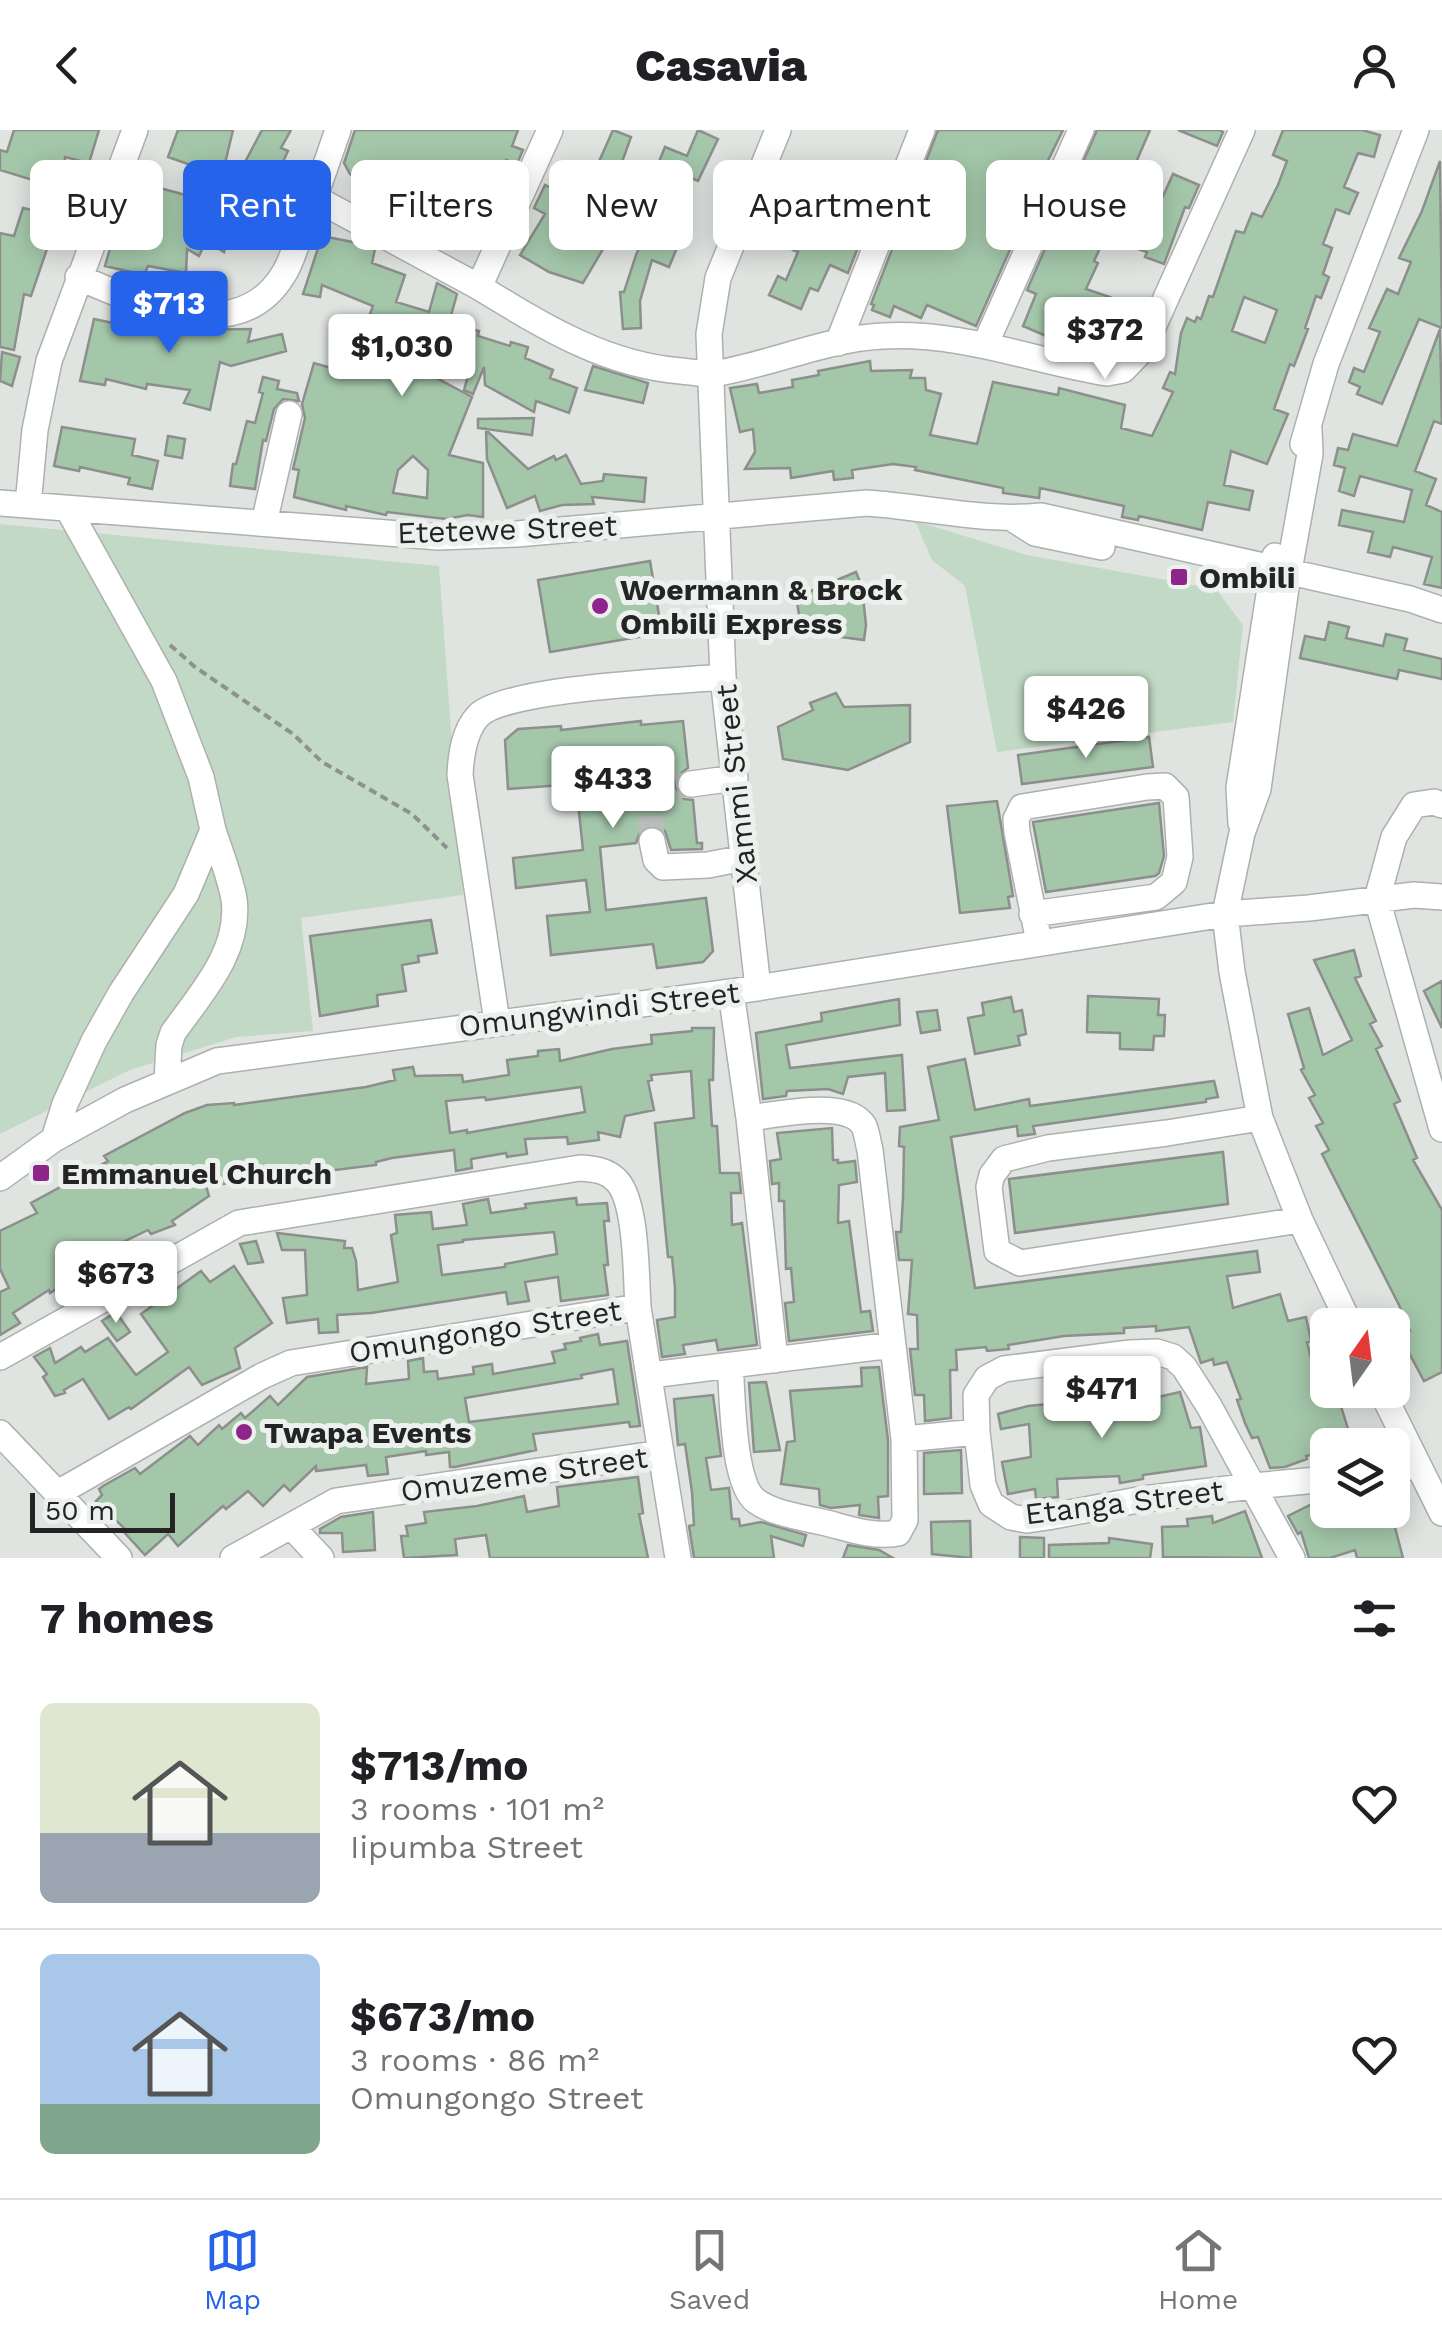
<!DOCTYPE html>
<meta charset="utf-8">
<style>
:root{--surface:#fff;--page:#f6f6f6;--text:#202124;--muted:#757577;--line:#e0e0e0;--accent:#2563eb}
body{margin:0;font-family:"Work Sans",sans-serif;background:var(--page);color:var(--text);height:100vh;display:flex;flex-direction:column;font-size:38px;white-space:nowrap}
*{box-sizing:border-box;margin:0}
p{font-size:32px;color:var(--muted)}
.icon{flex:none;width:55px;height:55px;fill:none;stroke:currentColor;stroke-width:2;stroke-linecap:round;stroke-linejoin:round}
.map{position:relative;height:1428px;overflow:hidden}
.panel{display:flex;flex-direction:column;background:var(--surface);flex:1}
.panel>*{flex:none}
.top-card{position:absolute;left:30px;top:30px;width:1382px;height:90px;display:flex;gap:20px}
.needle{width:65px;rotate:14deg}
.buttons{position:absolute;left:1310px;top:1178px;display:grid;gap:20px}
.buttons a{display:grid;place-items:center;width:100px;height:100px;border-radius:15px;background:var(--surface);box-shadow:0 5px 25px #0003;font-size:50px}
.scale{position:absolute;left:30px;bottom:25px;width:145px;box-sizing:border-box;padding-left:10px;border:5px solid #232423;border-top:0;font-size:28px;line-height:35px;white-space:nowrap;color:#232423;-webkit-text-stroke:8px #edf1ee;paint-order:stroke}
.price{position:absolute;translate:-50% -85px;padding:0 22px;border-radius:10px;background:#fff;color:#222;font-size:32px;line-height:65px;filter:drop-shadow(0 2px 5px #0008)}
.price::after{content:'';position:absolute;left:50%;top:60px;width:30px;height:22px;margin-left:-15px;background:inherit;clip-path:polygon(0 0,100% 0,50% 100%)}
.price.current{background:var(--accent);color:#fff}
ul{padding:0;list-style:none}
li{display:flex;align-items:center;gap:30px;height:250px;padding:0 40px}
li+li{border-top:2px solid var(--line)}
li span{display:grid;place-items:center;flex:none;width:280px;height:200px;border-radius:15px;color:#555}
li>.icon{margin-inline-start:auto}
span .icon{width:120px;height:120px;fill:#fffc;stroke-width:1}
li b{font-size:42px}
h2{display:flex;justify-content:space-between;align-items:center;height:120px;padding:0 40px;font-size:42px}
.pill{padding:0 35px;border-radius:15px;background:var(--surface);box-shadow:0 5px 25px #0003;font-size:35px;line-height:90px}
.pill.current{background:var(--accent);color:#fff}
header{display:flex;justify-content:space-between;align-items:center;height:130px;padding:0 40px;background:var(--surface);font-size:45px;font-weight:800}
.dock{display:flex;justify-content:space-around;align-items:center;height:140px;border-top:2px solid var(--line);background:var(--surface);font-size:28px;color:var(--muted)}
.dock a{display:grid;justify-items:center;gap:5px}
.dock .current{color:var(--accent)}
.map>svg:first-child{display:block}
.green{fill:#c1d9c5}
.building{fill:#a4c7aa;stroke:#8c8f8c;stroke-width:2.5;fill-rule:evenodd}
.lines{fill:none;stroke-linecap:round;stroke-linejoin:round}
.minor-tunnel{stroke:#babebb;stroke-width:25;stroke-dasharray:25 12;stroke-linecap:butt}
.minor-casing{stroke:#adb1ae;stroke-width:28}
.path{stroke:#8e918e;stroke-width:4;stroke-dasharray:8 5;stroke-linecap:butt}
.minor{stroke:#fff;stroke-width:25}
.poi-dot{fill:#8f258a;stroke:#edf1ee;stroke-width:4}
.labels{text-anchor:middle;dominant-baseline:central;stroke-width:10;stroke-linejoin:round;paint-order:stroke}
.street-label{font-size:30px;fill:#232423;stroke:#edf1ee}
.poi-label{font-size:30px;font-weight:bold;fill:#232423;stroke:#edf1ee;text-anchor:start}
</style>
<header><svg class="icon" aria-label="back" viewBox="0 0 24 24"><path d="M15 5l-7 7 7 7"/></svg>Casavia<svg class="icon" aria-label="person" viewBox="0 0 24 24"><circle cx="12" cy="8" r="4"/><path d="M4 21q1-7 8-7t8 7"/></svg></header>
<div class="map">
<svg width="1442" height="1428" viewBox="0 0 1442 1428">
<rect width="100%" height="100%" fill="#e0e4e1"/>
<path class="green" d="M915,391l112,34 189,34 27,36 -10,97 -236,30 -32,-166 -33,-26z
M0,394l439,42 24,329 -162,23 12,113 -77,6 -106,33 -130,64z"/>
<path class="building" d="M14,0h85l-10,33 -24,-6 -2,31 9,2 -16,52 -6,-2 -19,56 -7,-2 -10,56 -14,-3v-114l14,3 9,-28 18,4 5,-28 -46,-14v-20l7,2z
M178,0h55l-11,46 -54,-19z
M262,0h29l-10,18 7,3 -21,45 -32,-15z
M355,0h163l-6,16 11,4 -6,14 -11,-4 -9,30 -12,-4 -13,37 -5,-2 -9,25 -21,-8 -34,-21 3,-5 -38,-12 2,-8 -20,-18 -6,-11z
M613,0l18,7 -9,25 19,8 -8,20 -40,-15z
M698,0l20,9 -20,42 -12,-5 -2,5 -28,-12 9,-22 22,9z
M938,0h125l-33,67 3,1 -57,128 -49,-21 -6,13 -27,-12 -4,11 -18,-7 2,-5 -3,-1z
M1097,0h53l-26,60 35,15 14,-31 26,11 -10,23 -4,-1 -21,57 -19,-7 2,-5 -12,-4 10,-29 -26,-11 -25,53 4,2 -12,26 24,8 -2,8 30,13 -10,21 -4,-2 -4,13 -13,6 -26,-5 -58,-25 13,-32 -9,-4z
M1178,0h41l4,2 -6,14z
M1283,0h79l18,5 -6,22 -16,-4 -14,34 14,6 -9,21 -13,-5 -13,35 9,4 -9,26 6,3 -8,21 -5,-2 -11,32 3,1 -14,37 -4,-2 -16,45 14,5 -21,50 -36,-13 -7,34 29,6 -4,19 -41,-8 -6,28 -63,-14 -1,4 -16,-3 2,-11 -84,-18 -1,10 -36,-5v-5l-88,-18 1,-3 -23,-3 -41,6 1,8 -19,2 -1,-9 -42,7 -1,-10 -45,1 10,-17 -2,-23 -13,3 -10,-44 27,-4 2,9 34,-6 -1,-7 27,-5 -1,-4 52,-10 1,10 41,-1 -2,8h15l1,12 15,4 -11,41 47,9 16,-62 65,13 1,-7 66,17 -4,23 31,8 21,-44 -10,-4 7,-16 5,2 6,-41 6,-15 8,4 2,-5 4,2 8,-23 4,1 23,-66 8,2 8,-20 10,4 16,-32 9,-24 -14,-6zM1244,167l33,13 -12,33 -33,-12z
M1440,31l2,167 -23,-9 -37,85 -25,-10 3,-7 -11,-5 5,-14 10,4 16,-40 -11,-4 18,-39 11,5 13,-32 -12,-4 23,-47z
M567,36l18,7 -10,27 15,8 -14,26 27,15 -20,34 -34,-11 -29,-17 25,-41 -11,-6 11,-23 12,6z
M815,38l45,20 -15,27 22,9 -19,49 -18,-8 -12,26 -8,-3 -9,21 -32,-14 9,-19 8,4 12,-28 -5,-2 26,-56 -13,-6z
M145,54l70,19 -3,12 20,9 -8,28 -18,-11 -7,15 -12,-7 -1,24 -38,-7 -4,9 -39,-9 10,-35 6,1 8,-28 10,3z
M657,78l20,9 -9,21 11,5 -10,24 -17,-7 -12,41 1,27 -18,1 -3,-37h4l12,-37z
M322,106l46,9 7,4 -3,14 33,12 -9,27 33,10 8,-29 20,11 -7,25 3,1 -1,5 27,6 -1,5 32,10 1,-4 17,5 -3,11 28,12 -3,8 27,10 -8,25 -33,-12 -2,11 -49,-27 -1,-18 -11,27 -9,-4 10,-36 -35,-9 -10,29 43,23 -23,58 34,8v54l-15,-2 -22,4 -59,-7 -1,3 -40,-9v4l-52,-13 5,-27 -6,-1 12,-51 -3,-14 12,-41 34,10 25,-67 -51,-21 -2,12 -17,-3zM413,326l15,14 -1,28 -34,-5 5,-23z
M120,186l65,14 66,-1 -3,13 34,-8 4,17 -55,15 -11,-4 -10,48 -26,-7 6,-13 -43,-6 -1,5 -40,-10 -1,6 -25,-4 14,-62 24,5z
M1440,199l2,95 -8,-3 -19,50 21,8 -10,26 16,7v76l-18,-4 8,-27 -39,-10 -3,10 -22,-5 5,-20 -34,-7 3,-15 62,12 8,-32 -52,-14 -6,20 -15,-5 6,-23 -11,-3 4,-17 10,2 5,-16 44,12z
M2,222l18,5 -8,29 -12,-5z
M593,236l55,17 -5,20 -58,-13z
M263,247l16,4 -2,8 20,4 2,8 -16,-2 -9,10 -8,32 -3,-1 -8,49 -25,-3 3,-22h3l11,-43 8,2 8,-30 -4,-1z
M534,288l-2,17 -54,-7v-9z
M62,297l73,12 -3,16 26,6 -6,28 -24,-5 2,-6 -50,-11 -1,4 -25,-5z
M486,300l42,39 26,-13 2,4 10,-5 15,29 22,-3 1,-7 42,4 -2,24 -52,-5 2,7 -32,1 -22,6 -5,-15 -28,12 -20,-49z
M168,306l17,3 -3,19 -17,-3z
M650,431l12,72 -112,19 -12,-72z
M856,442l6,15 4,38 -2,15 -62,-8 -6,-35z
M1329,492l20,5 -3,11 37,8 3,-12 21,5 -3,11 38,9v20l-43,-9 -2,9 -97,-21 5,-22 20,4z
M836,563l8,14 66,-2v37l-62,28 -65,-11 -5,-32 35,-17 -3,-7z
M641,591v4l42,-4 5,47 -12,9 -1,10 9,12 9,1 4,43h5v6l-31,1 -6,-19 -15,-6 -9,5 -5,13 -36,4 6,63 100,-12 7,53 -10,11 -46,6 -4,-24 -102,11 -4,-39 43,-4 -4,-32 -70,8 -3,-30 70,-8 -7,-66 -68,5 -3,-49 13,-11 43,-3v4z
M1149,607l4,30 -131,17 -4,-29z
M997,671l16,95 -5,1 2,11 -50,5 -13,-107z
M1159,673l5,53 -5,17 -4,3 -109,16 -13,-70z
M431,790l6,33 -19,3 1,6 -17,3 4,26 -29,4 1,11 -58,10 -10,-80z
M1354,820l7,26 -6,2 21,43 -6,3 12,22 -6,3 24,52 -6,3 23,54 -4,2 29,50v162l-18,9 -24,-45 10,-5 -11,-26 -77,-151 7,-4 -13,-24 7,-3 -14,-25 6,-3 -14,-25 3,-2 -16,-54 21,-6 14,47 29,-15 -38,-80z
M1442,851v47l-18,-37z
M1088,866l71,3 -1,16h7l-1,21h-10l-1,14 -33,-1v-16l-33,-1z
M1011,867l3,15 8,-2 4,24 -8,2 2,9 -45,9 -7,-36 16,-3 -2,-12z
M899,869l1,26 -114,20 4,23 112,-13 3,55 -18,1 -2,-38 -37,4 -5,17 -15,-5 -41,2 -1,5 -23,3 -7,-66 66,-12 -1,-8z
M937,880l3,20 -19,3 -4,-21z
M692,898h22l-1,52h-4l3,46h5l3,47h19l2,20h-10l1,32 10,-2 15,122 -39,5 -2,-10 -33,5 2,9 -23,3 -5,-37 18,-3v-29l-3,-31h-4l-13,-134 39,-5 -3,-47 -40,4 1,5 -4,1 6,29 -29,6 -5,21 -22,-5 1,8 -31,4 -1,-7 -42,2 2,15 -20,3 -1,-4 -35,6 1,9 -16,3 -2,-21 -62,8 -16,4v3l-170,21 3,10 -37,25 3,4 -24,9 -3,-4 -66,32 2,3 -15,8 13,19 -9,6 -12,-12 -11,7 -1,-3 -36,23 7,10 -20,12v-43l9,-4 -9,-19v-38l37,-18 -6,-10 77,-42 -4,-5 81,-43 22,-8 27,-2v2l132,-18 29,-7 -2,-10 20,-3 2,9 47,-1 1,7 46,-7 -2,-15 31,-4v-5l21,-2 1,12 52,-12 40,-5 -1,-9 41,-4zM581,957l4,25 -118,21v-3l-17,3 -4,-32 39,-4 1,3z
M965,929l10,51 54,-11 1,7 184,-25 4,16 -12,2v3l-173,24 2,8 -17,2 -1,-10 -66,11 24,151 282,-37 3,21 -33,4 6,32 47,-14 8,27 18,-4 5,24 -4,1 9,37 9,-2 6,26 8,-3 14,45h-25v7l-22,4 1,3 -22,8 -15,1 -12,-31 -6,1 -7,-15 -8,-23 4,-1 -14,-37 -13,3 -1,-6 -12,4 -12,-36 -33,4v-5l-32,2v5l-60,3 -56,9 1,4 -22,2 -1,-4 -30,3 1,20h-7l1,48 -26,3 -1,-26h-9l-5,-46h8l-1,-34 -9,-1 4,-54h-13l-3,-28h5l2,-34 1,-51 -5,-1 1,-19 39,-7 -11,-53z
M832,998l1,32h5v3l17,-2 2,21 -18,3 -1,38 11,-2 12,91 9,-1 3,20 -84,10 -4,-38 9,-1 -3,-34 -5,1 -2,-68h-5v-18l-7,1 -2,-23 11,-2 -4,-26z
M1223,1022l5,52 -213,29 -6,-54z
M576,1068l1,7 30,-2 2,18h-5l4,44h-4l4,30 -47,6 -3,-24 -33,5 4,19 -21,3 -2,-12 -135,21 -34,2 1,17 -19,1 -1,-14 -31,4 -4,-25 24,-3 -2,-45h-23l-5,-17 68,8 -1,7h8l4,13 2,29 40,-8 -7,-47 6,-2 -2,-18 36,-3 2,17 34,-4 -4,-21 25,-5 3,14 35,-5 -1,-4zM554,1102l3,22 -52,10v3l-63,8 -4,-30 25,-3v-2z
M256,1111l7,21 -15,2 -8,-20z
M234,1136l38,57 -37,25 5,20 -38,17 -13,-18 -58,42 -2,-2 -20,12 -26,-40 -19,11 1,3 -10,3 -12,-19 4,-3 -13,-17 16,-9 5,15 26,-16 4,5 23,-14 28,37 32,-23 -27,-38 60,-43 9,11z
M116,1182l14,20 -13,9 -15,-20z
M598,1204l2,11 27,-4 13,85 -10,1 -1,-5 -96,12 3,16 -81,17h-5l-1,-15 -23,3v-4l-40,6 2,17 -20,2 -2,-11 -50,6v-5l-26,25 -6,-6 -21,21 -15,-15 -22,18 -3,-3 -45,40 -10,-12 -23,21 -22,-24 2,-2 -29,-28 6,-6 -3,-6 4,-3 32,-18 5,6 50,-38 8,9 21,-20 3,4 19,-16 4,5 25,-22 8,9 29,-28 60,-10 -1,17 43,-5 -1,-18 15,-3 1,14 13,-1 1,8 36,-5 -1,-7 19,-3 1,10 62,-11 -3,-11 14,-3 -2,-5 17,-3 -1,-3zM613,1239l5,35 -149,18 -4,-24 117,-20 -1,-3z
M879,1237l9,73v56l-10,1 1,21 -20,-3 1,-10 -29,3 -11,-3 -1,-16 -38,-5 6,-42 8,-1 -5,-50 72,-5 -1,-18z
M1124,1249l3,25 53,-12 11,36 9,-1 6,39 -63,9v4l-23,4 -1,-7 -62,3 1,18 -22,2 -1,-10 -27,5 -6,-32 29,-5 -2,-33 -28,5 -3,-15 30,-8 83,-8 -2,-17z
M766,1252l14,68 -26,2 -5,-69z
M713,1265l8,61 -15,2 5,32 18,-2 3,31h7l1,7 21,-4 45,13 -3,11 -32,-10 3,22h-80l-5,-32 5,-1 -2,-33 -7,-48 -7,1 -4,-46z
M961,1320l1,43 -38,1v-41z
M638,1347l5,36 -4,1 9,44h-158l-4,-23 -31,4 2,16 -53,3 -3,-22h7l-2,-10 20,-3 -2,-11 53,-6 47,-10 3,16 32,-6 -2,-19z
M1328,1366v14h57l2,7 5,-1 11,42h-46l-2,-8 -25,8h-21l-8,-26 -3,2 -10,-18z
M1245,1381l17,47 -99,-1 -1,-30 26,-1 -1,-7 25,-3 1,7z
M373,1382l2,38 -32,2 -1,-19h-22v-4l21,-12z
M970,1391l1,37 -39,-4 -1,-32z
M1020,1407l24,1v20h-24z
M1109,1408l43,6 -2,14h-101v-13l60,-2z
M848,1415l31,5 14,8h-50z"/>
<g class="lines">
<path class="minor-tunnel" d="M652,711l-2,-42 5,-9 36,-6"/>
<g class="minor-casing">
<path id="minor" d="M315,68l164,89 71,-157
M78,147c60,26 160,72 205,-2 7,-10 11,-24 15,-35 15,-36 27,-73 40,-110
M479,157c64,39 126,78 202,84 12,1 25,4 38,2 54,-10 108,-34 163,-37 77,-5 151,25 225,37l16,-3 20,-21 99,-219
M838,213l84,-213
M985,215l96,-215
M1309,299l1,25 -24,133 -28,202 -16,44 -17,81 7,58 28,146 40,102 50,105
M1303,314l23,-80 90,-234
M0,373l439,34 78,-3 350,-31c58,4 117,19 174,13l369,83 32,11
M28,375l7,-75 14,-69 86,-231
M1013,389l22,14 67,14
M264,393l25,-109
M691,654l44,-6
M1442,675l-8,-3 -20,3 -20,32 -17,62 65,230
M1241,693l-2,-35 36,-232
M652,711l4,19 7,7 45,-2 36,-7
M1032,784l124,-17 18,-15 6,-25 -4,-60 -11,-11 -18,1 -125,20 -6,12 1,13 22,110
M758,858l-35,-311 -14,-343 9,-56 60,-148
M731,862l18,126 26,242
M497,892l-37,-247c1,-20 4,-44 18,-59 26,-28 200,-35 245,-39
M167,951l2,-36 4,-12c28,-40 68,-82 61,-134 -4,-23 -14,-47 -21,-69
M1260,988l-93,15 -119,15 -44,11 -12,16 -3,12 8,64 23,12 280,-43
M54,1009l11,-35 29,-63 27,-48 65,-99 27,-64 -12,-53 -37,-96 -96,-172
M0,1048l54,-39 71,-39 92,-39 514,-69 494,-78 84,-6 105,-13 28,2
M638,1177l23,146
M0,1227l239,-134 341,-55c14,1 27,2 37,13 20,21 19,96 21,126l-347,56 -29,13 -204,117
M730,1236c3,30 2,117 26,135 18,13 45,16 66,21 26,6 50,16 76,11l7,-13 -1,-81 -34,-289c-2,-7 -3,-17 -6,-24 -16,-28 -88,-11 -115,-8
M651,1245l242,-30
M1381,1260l61,123
M0,1303l119,125
M904,1309l73,-7
M1392,1341l25,-6
M291,1396l30,32
M233,1428l103,-57 325,-48 17,105
M1292,1428l-83,-152 -25,-39 -11,-10 -16,-5 -27,1 -126,16 -17,9 -11,17 1,37 6,53 8,19 20,13 16,3 21,-3 95,-18 110,-13 75,-7"/>
</g>
<path class="path" d="M170,515l25,22 98,67 29,28 90,52 35,34"/>
<use href="#minor" class="minor"/>
</g>
<g class="poi-dot">
<rect x="1169" y="437" width="20" height="20" rx="5"/>
<circle cx="600" cy="476" r="10"/>
<rect x="31" y="1033" width="20" height="20" rx="5"/>
<circle cx="244" cy="1302" r="10"/>
</g>
<g class="labels">
<g class="street-label">
<text transform="translate(507 399) rotate(-2)">Etetewe Street</text>
<text transform="translate(736 654) rotate(-96)">Xammi Street</text>
<text transform="translate(599 879) rotate(-7)">Omungwindi Street</text>
<text transform="translate(485 1201) rotate(-9)">Omungongo Street</text>
<text transform="translate(524 1344) rotate(-8)">Omuzeme Street</text>
<text transform="translate(1124 1372) rotate(-7)">Etanga Street</text>
</g>
<g class="poi-label">
<text x="1199" y="447">Ombili</text>
<text x="620" y="459">Woermann &amp; Brock<tspan x="620" dy="34">Ombili Express</tspan></text>
<text x="61" y="1043">Emmanuel Church</text>
<text x="264" y="1302">Twapa Events</text>
</g>
</g>
</svg>
<div class="buttons">
<a><svg class="needle" viewBox="-14 -14 28 28"><path d="M0-13l5 13h-10z" fill="#e53935"/><path d="M0 13l5-13h-10z" fill="#757577"/></svg></a>
<a><svg class="icon" aria-label="layers" viewBox="0 0 24 24"><path d="M12 4l9 5-9 5-9-5zM3 14l9 5 9-5"/></svg></a>
</div>
<div class="scale">50 m</div>
<b class="price current" style="left:169px;top:226px">$713</b>
<b class="price" style="left:1105px;top:252px">$372</b>
<b class="price" style="left:402px;top:269px">$1,030</b>
<b class="price" style="left:1086px;top:631px">$426</b>
<b class="price" style="left:613px;top:701px">$433</b>
<b class="price" style="left:116px;top:1196px">$673</b>
<b class="price" style="left:1102px;top:1311px">$471</b>
<div class="top-card">
<a class="pill">Buy</a>
<a class="pill current">Rent</a>
<a class="pill">Filters</a>
<a class="pill">New</a>
<a class="pill">Apartment</a>
<a class="pill">House</a>
</div>
</div>
<section class="panel">
<h2>7 homes<svg class="icon" aria-label="filters" viewBox="0 0 24 24"><path d="M4 7h16M4 17h16"/><circle cx="9" cy="7" r="2"/><circle cx="15" cy="17" r="2"/></svg></h2>
<ul>
<li><span style="background:linear-gradient(#dfe7d0 65%,#9aa5b1 0)"><svg class="icon" aria-label="home" viewBox="0 0 24 24"><path d="M3 11l9-7 9 7M6 9v11h12V9"/></svg></span><div><b>$713/mo</b><p>3 rooms · 101 m²</p><p>Iipumba Street</p></div><svg class="icon" aria-label="heart" viewBox="0 0 24 24"><path d="M12 20l-8-8c-3-5 5-10 8-4 3-6 11-1 8 4z"/></svg></li>
<li><span style="background:linear-gradient(#a9c7e8 75%,#7fa58c 0)"><svg class="icon" aria-label="home" viewBox="0 0 24 24"><path d="M3 11l9-7 9 7M6 9v11h12V9"/></svg></span><div><b>$673/mo</b><p>3 rooms · 86 m²</p><p>Omungongo Street</p></div><svg class="icon" aria-label="heart" viewBox="0 0 24 24"><path d="M12 20l-8-8c-3-5 5-10 8-4 3-6 11-1 8 4z"/></svg></li>
</ul>
</section>
<nav class="dock">
<a class="current"><svg class="icon" aria-label="map" viewBox="0 0 24 24"><path d="M3 6l6-2 6 2 6-2v14l-6 2-6-2-6 2zM9 4v14M15 6v14"/></svg>Map</a>
<a><svg class="icon" aria-label="saved" viewBox="0 0 24 24"><path d="M7 4h10v16l-5-4-5 4z"/></svg>Saved</a>
<a><svg class="icon" aria-label="home" viewBox="0 0 24 24"><path d="M3 11l9-7 9 7M6 9v11h12V9"/></svg>Home</a>
</nav>
